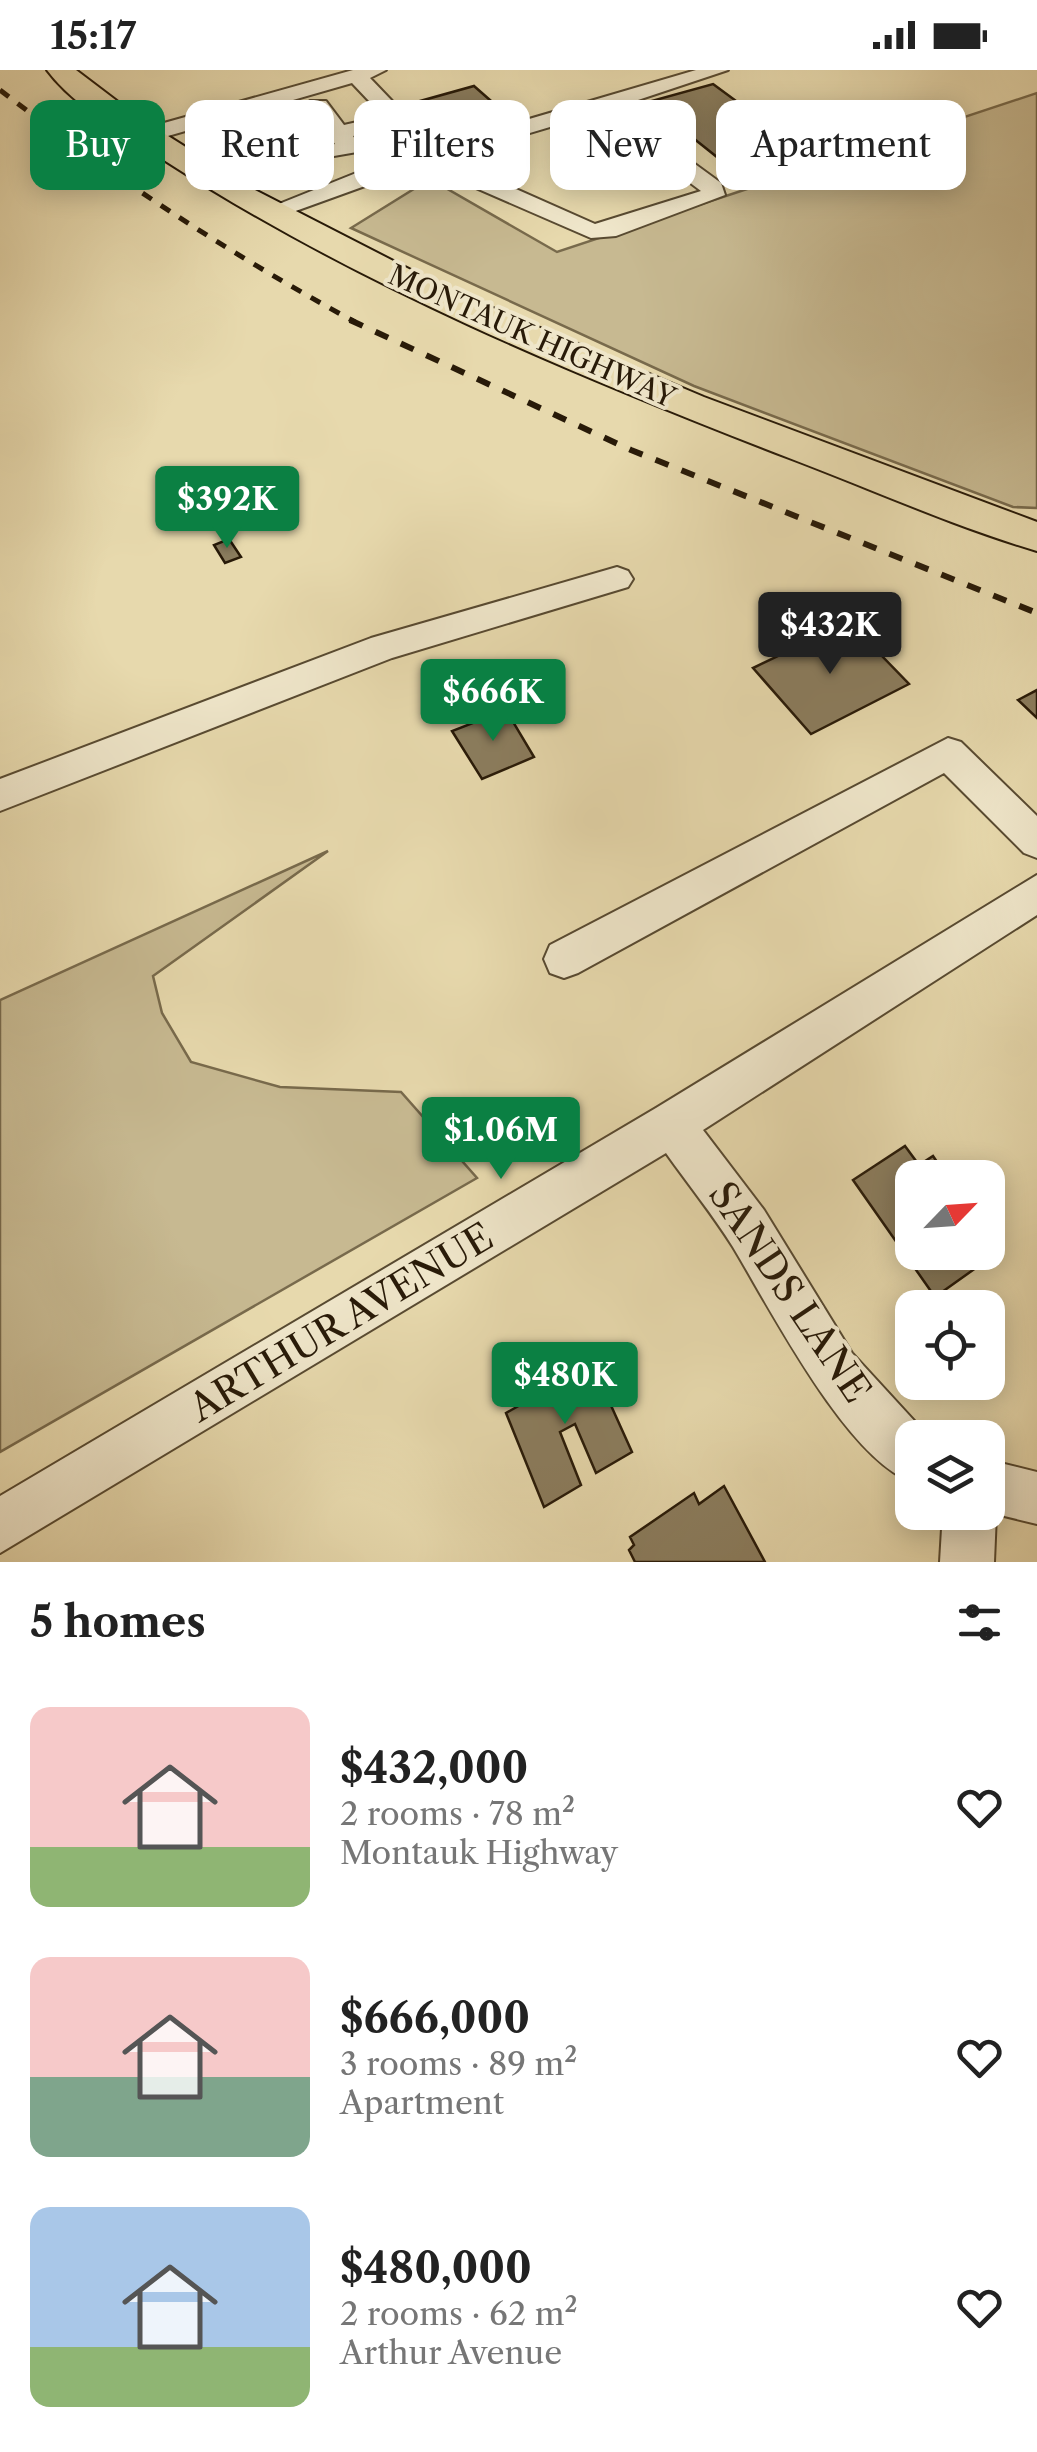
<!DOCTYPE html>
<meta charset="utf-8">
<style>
:root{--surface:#fff;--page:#f2f2f2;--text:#222;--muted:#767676;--accent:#0b8043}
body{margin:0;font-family:"Libre Caslon Text",serif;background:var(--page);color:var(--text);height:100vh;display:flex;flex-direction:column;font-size:38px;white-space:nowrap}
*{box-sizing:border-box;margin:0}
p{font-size:32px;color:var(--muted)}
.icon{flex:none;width:55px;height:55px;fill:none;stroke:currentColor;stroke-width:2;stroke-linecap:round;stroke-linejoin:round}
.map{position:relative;height:1492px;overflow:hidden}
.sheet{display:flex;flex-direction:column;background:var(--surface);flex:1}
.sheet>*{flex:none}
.hud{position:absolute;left:30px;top:30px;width:978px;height:90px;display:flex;gap:20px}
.needle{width:65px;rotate:65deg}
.buttons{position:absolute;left:895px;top:1090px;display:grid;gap:20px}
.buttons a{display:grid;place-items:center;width:110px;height:110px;border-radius:20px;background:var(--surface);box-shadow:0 5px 25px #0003;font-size:50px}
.price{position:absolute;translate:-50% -85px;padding:0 22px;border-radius:10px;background:var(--accent);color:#fff;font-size:32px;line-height:65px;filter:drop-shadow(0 2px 5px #0008)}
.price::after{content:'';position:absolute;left:50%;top:60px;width:30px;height:22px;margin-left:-15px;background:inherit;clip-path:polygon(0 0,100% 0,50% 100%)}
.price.on{background:#222;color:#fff}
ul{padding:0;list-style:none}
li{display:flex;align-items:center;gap:30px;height:250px;padding:0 30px}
li span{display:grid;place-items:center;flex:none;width:280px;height:200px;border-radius:20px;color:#555}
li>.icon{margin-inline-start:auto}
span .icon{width:120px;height:120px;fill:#fffc;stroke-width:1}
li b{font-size:42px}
h2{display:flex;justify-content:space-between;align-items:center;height:120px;padding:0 30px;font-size:42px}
.chip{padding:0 35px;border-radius:20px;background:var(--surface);box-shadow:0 5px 25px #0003;font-size:35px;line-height:90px}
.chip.on{background:var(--accent);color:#fff}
.status{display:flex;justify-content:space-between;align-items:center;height:70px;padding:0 50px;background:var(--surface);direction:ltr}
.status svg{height:28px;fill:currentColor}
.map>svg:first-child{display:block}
.green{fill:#c7b991;stroke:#786a4c;stroke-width:2.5}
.building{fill:#8b7d5e;stroke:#281a08;stroke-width:2.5}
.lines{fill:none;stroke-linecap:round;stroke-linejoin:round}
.minor-casing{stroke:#584a31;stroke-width:4}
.major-casing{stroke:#281a08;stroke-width:4}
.minor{fill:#efe6ca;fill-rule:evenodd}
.major{fill:#e7d9ad;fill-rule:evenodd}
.rail-far1{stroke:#281a08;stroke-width:5;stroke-dasharray:11 11;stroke-linecap:butt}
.rail{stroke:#281a08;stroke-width:6;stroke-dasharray:14 14;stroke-linecap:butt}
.labels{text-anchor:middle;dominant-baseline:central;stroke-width:8;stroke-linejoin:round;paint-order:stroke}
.far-street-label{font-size:28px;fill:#281a08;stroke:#efe6ca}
.near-street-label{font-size:38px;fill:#281a08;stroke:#efe6ca}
</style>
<div class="status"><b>15:17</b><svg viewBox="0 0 49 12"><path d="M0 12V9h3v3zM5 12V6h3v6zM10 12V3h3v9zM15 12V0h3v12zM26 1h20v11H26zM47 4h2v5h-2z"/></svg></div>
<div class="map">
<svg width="1037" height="1492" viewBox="0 0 1037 1492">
<rect width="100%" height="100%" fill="#e7d9ad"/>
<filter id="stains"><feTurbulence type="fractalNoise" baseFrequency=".002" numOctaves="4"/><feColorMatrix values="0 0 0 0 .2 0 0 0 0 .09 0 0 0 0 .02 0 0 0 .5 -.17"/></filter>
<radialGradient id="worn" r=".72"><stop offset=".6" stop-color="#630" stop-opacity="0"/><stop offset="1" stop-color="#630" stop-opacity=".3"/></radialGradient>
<path class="green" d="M1037,23v415l-24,-1 -319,-121 -343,-158 79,-49 127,73z
M328,781l-175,125 9,37 29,49 89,25 121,5 76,86 -477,274v-452z"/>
<path class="building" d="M713,14l42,31 32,-9 24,17 -31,10 25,19 -68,21 -89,-71z
M474,16l25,22 -88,25 -23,-23z
M229,469l12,18 -16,6 -11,-18z
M849,552l60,62 -98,50 -58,-66z
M1037,620v28l-19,-18z
M506,640l28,47 -52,22 -30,-48z
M905,1076l14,19 14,-9 15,22h-36v74h70l5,8 -52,37 -82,-117z
M590,1289l42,93 -36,21 -21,-49 -15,8 21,53 -37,22 -38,-94 23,-13 -8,-20 33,-19 6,15z
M724,1416l41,76h-130l-6,-12 5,-5 -4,-8 64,-44 5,11z"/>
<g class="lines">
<g class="minor-casing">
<path id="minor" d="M353,0h33l-16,8 22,23 -8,28 -31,7 7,11 -3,5 -52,9 -34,-44 3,-5h16l28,36 17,-4 -28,-38 3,-5h16l18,24 22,-5 4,-18 -18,-19 -205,59 -11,-7 3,-5z
M696,0h32l-111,37 104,76 4,12 -109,41 -25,2 -168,-73 -144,52 -8,2 -12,-7 127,-51zM597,43l104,78 -106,33 -149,-66z
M617,497l11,4 5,8 -5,8 -236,71 -392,153v-32l371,-141z
M948,668l13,4 76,74v42l-13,-5 -80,-80 -366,200 -14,5 -14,-5 -6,-14 6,-14z
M1037,805v40l-334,215 61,80 88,143 78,85h-18v44c-66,-24 -142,-174 -179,-235 -20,-32 -45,-63 -67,-94l-666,400v-57l656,-388z
M988,1390l49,12v52l-41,-10 -2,48h-54l3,-50h45z"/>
</g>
<g class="major-casing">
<path id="major" d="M47,0h29l62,47 111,70 199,102 256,108 333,125v29c-84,-25 -166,-62 -248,-93 -214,-83 -429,-172 -622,-296 -38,-25 -93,-55 -120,-92z"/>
</g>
<use href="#minor" class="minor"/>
<use href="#major" class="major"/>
<path class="rail-far1" d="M0,20c117,90 225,161 355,232"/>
<path class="rail" d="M350,250l281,130 406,163"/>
</g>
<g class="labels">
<g class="far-street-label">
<text transform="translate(532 266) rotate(24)">MONTAUK HIGHWAY</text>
</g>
<g class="near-street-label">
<text transform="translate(790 1222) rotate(56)">SANDS LANE</text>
<text transform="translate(341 1252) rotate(-31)">ARTHUR AVENUE</text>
</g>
</g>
<rect width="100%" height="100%" filter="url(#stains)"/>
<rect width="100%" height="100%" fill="url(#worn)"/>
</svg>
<div class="buttons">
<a><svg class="needle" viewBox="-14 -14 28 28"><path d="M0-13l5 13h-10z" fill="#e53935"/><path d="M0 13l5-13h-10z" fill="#767676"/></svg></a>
<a><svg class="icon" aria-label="locate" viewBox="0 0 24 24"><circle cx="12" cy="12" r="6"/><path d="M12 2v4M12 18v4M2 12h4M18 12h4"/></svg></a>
<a><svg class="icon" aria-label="layers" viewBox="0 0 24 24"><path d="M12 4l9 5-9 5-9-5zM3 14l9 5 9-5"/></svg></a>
</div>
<b class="price" style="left:227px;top:481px">$392K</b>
<b class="price on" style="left:830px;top:607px">$432K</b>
<b class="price" style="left:493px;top:674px">$666K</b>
<b class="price" style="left:501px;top:1112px">$1.06M</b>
<b class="price" style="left:565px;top:1357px">$480K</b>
<div class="hud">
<a class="chip on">Buy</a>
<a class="chip">Rent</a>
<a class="chip">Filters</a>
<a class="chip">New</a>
<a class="chip">Apartment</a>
</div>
</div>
<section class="sheet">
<h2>5 homes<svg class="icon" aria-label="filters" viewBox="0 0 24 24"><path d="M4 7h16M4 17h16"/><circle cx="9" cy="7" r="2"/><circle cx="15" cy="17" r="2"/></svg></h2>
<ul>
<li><span style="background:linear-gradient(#f6c9c9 70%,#8fb573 0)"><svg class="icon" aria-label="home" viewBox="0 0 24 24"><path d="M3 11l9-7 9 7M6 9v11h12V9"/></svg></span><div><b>$432,000</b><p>2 rooms · 78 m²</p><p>Montauk Highway</p></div><svg class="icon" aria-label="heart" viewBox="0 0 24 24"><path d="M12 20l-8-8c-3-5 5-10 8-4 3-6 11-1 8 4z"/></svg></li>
<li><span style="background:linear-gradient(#f6c9c9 60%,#7fa58c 0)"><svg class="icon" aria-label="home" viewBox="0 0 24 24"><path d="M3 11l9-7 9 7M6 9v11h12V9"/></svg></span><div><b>$666,000</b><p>3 rooms · 89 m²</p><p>Apartment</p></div><svg class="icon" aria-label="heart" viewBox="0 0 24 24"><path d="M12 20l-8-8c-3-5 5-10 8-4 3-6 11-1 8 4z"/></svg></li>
<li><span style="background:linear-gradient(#a9c7e8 70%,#8fb573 0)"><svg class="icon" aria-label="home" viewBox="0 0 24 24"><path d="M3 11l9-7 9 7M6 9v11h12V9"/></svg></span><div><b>$480,000</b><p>2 rooms · 62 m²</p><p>Arthur Avenue</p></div><svg class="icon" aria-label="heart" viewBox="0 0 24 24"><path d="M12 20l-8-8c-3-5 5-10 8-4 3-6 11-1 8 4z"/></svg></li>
</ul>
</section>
